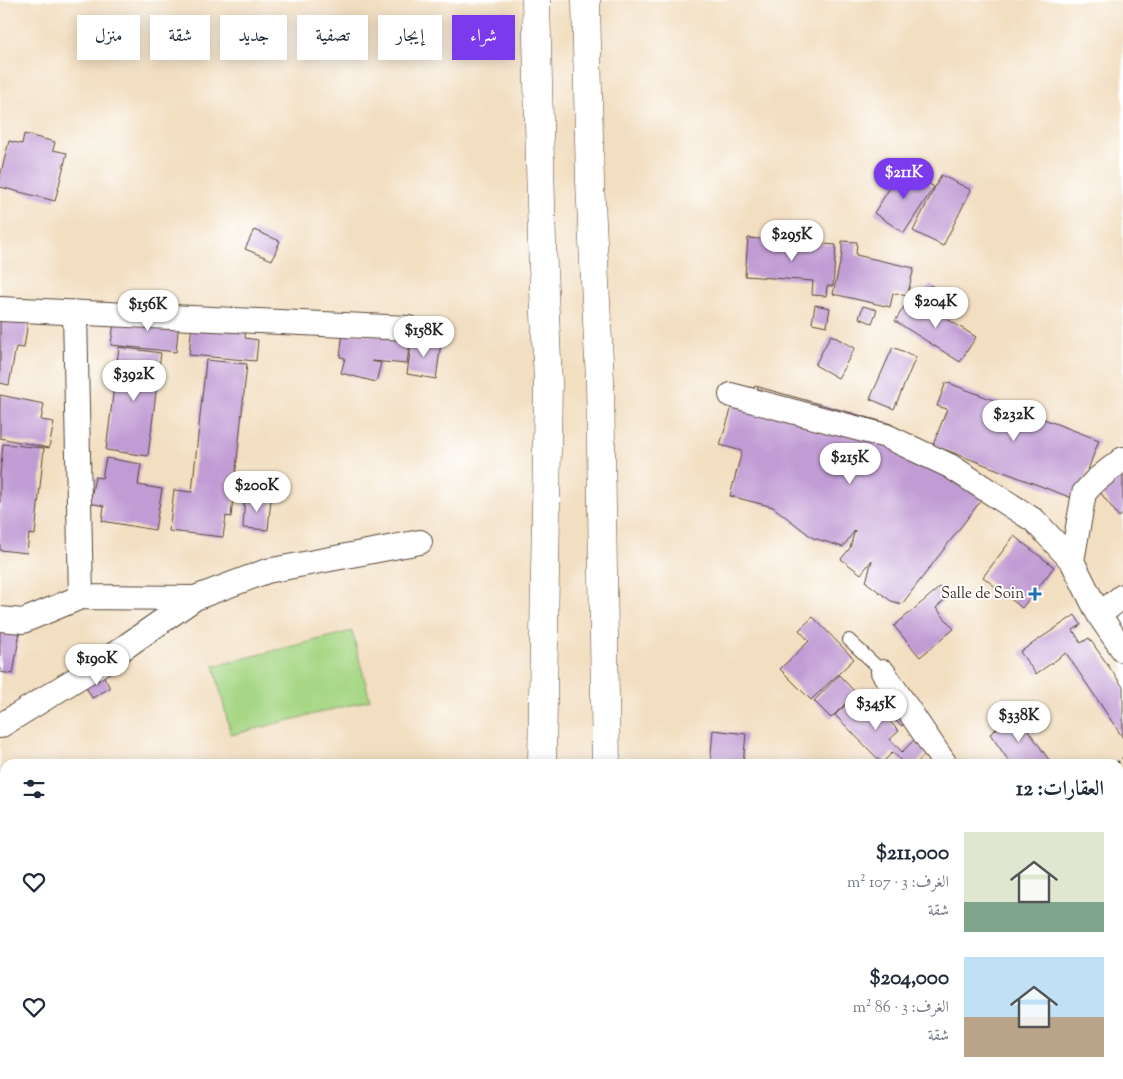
<!DOCTYPE html>
<html lang="ar">
<meta charset="utf-8">
<style>
:root{--surface:#fff;--page:#f2f2f3;--text:#1f2937;--muted:#747a83;--accent:#7c3aed}
body{margin:0;font-family:"Sorts Mill Goudy",Amiri,serif;background:var(--page);color:var(--text);direction:rtl;height:100vh;display:flex;flex-direction:column;font-size:19px;white-space:nowrap}
*{box-sizing:border-box;margin:0}
p{font-size:16px;color:var(--muted)}
.icon{flex:none;width:28px;height:28px;fill:none;stroke:currentColor;stroke-width:2;stroke-linecap:round;stroke-linejoin:round}
.map{position:relative;flex:1;overflow:hidden;direction:ltr}
.panel{position:absolute;left:0px;top:759px;width:1124px;height:321px;display:flex;flex-direction:column;background:var(--surface);border-radius:15px 15px 0 0;box-shadow:0 2px 12px #0003;direction:rtl}
.panel>*{flex:none}
.guide{position:absolute;left:15px;top:15px;width:500px;height:45px;direction:rtl;display:flex;gap:10px}
.price{position:absolute;translate:-50% -42px;padding:0 11px;border-radius:18px;background:#fff;color:#222;font-size:16px;line-height:32px;filter:drop-shadow(0 1px 2px #0008)}
.price::after{content:'';position:absolute;left:50%;top:30px;width:15px;height:11px;margin-left:-8px;background:inherit;clip-path:polygon(0 0,100% 0,50% 100%)}
.price.selected{background:var(--accent);color:#fff}
ul{padding:0;list-style:none}
li{display:flex;align-items:center;gap:15px;height:125px;padding:0 20px}
li span{display:grid;place-items:center;flex:none;width:140px;height:100px;border-radius:0px;color:#555}
li>.icon{margin-inline-start:auto}
span .icon{width:60px;height:60px;fill:#fffc;stroke-width:1}
li b{font-size:21px}
h2{display:flex;justify-content:space-between;align-items:center;height:60px;padding:0 20px;font-size:21px}
.chip{padding:0 18px;border-radius:0px;background:var(--surface);box-shadow:0 2px 12px #0003;font-size:18px;line-height:45px}
.chip.selected{background:var(--accent);color:#fff}
.map>svg:first-child{display:block}
.green{fill:#a7d786;stroke:#718052}
.building{fill:#c19bd4}
.lines{fill:none;stroke-linecap:round;stroke-linejoin:round}
.service-casing{stroke:#564536;stroke-width:14}
.minor-casing{stroke:#564536;stroke-width:26}
.secondary-casing{stroke:#564536;stroke-width:29}
.motorway-casing{stroke:#564536;stroke-width:29}
.path{stroke:#564536;stroke-width:3;stroke-dasharray:4 4;stroke-linecap:butt}
.service{stroke:#fff;stroke-width:12}
.minor{stroke:#fff;stroke-width:24}
.secondary{stroke:#fff;stroke-width:28}
.motorway{stroke:#fff;stroke-width:28}
.poi-dot{fill:#1f6fb2;stroke:#fff;stroke-width:2}
.labels{text-anchor:middle;dominant-baseline:central;stroke-width:4;stroke-linejoin:round;paint-order:stroke}
.poi-label{font-size:15px;fill:#3b2a1e;stroke:#fff;text-anchor:end}
</style>
<div class="map">
<svg width="1123" height="1079" viewBox="0 0 1123 1079">
<rect width="100%" height="100%" fill="#fff"/>
<filter id="ink" filterUnits="userSpaceOnUse"><feTurbulence type="fractalNoise" baseFrequency=".02" numOctaves="2"/><feDisplacementMap in="SourceGraphic" scale="10" xChannelSelector="R" yChannelSelector="G"/><feConvolveMatrix kernelMatrix="1 2 1 2 8 2 1 2 1" color-interpolation-filters="sRGB"/></filter>
<filter id="wash" filterUnits="userSpaceOnUse"><feTurbulence type="fractalNoise" baseFrequency=".0096" numOctaves="4" result="noise"/><feDisplacementMap in="SourceGraphic" scale="20" xChannelSelector="R" yChannelSelector="G"/><feGaussianBlur stdDeviation="1.12" result="paint"/><feColorMatrix in="noise" values="0 0 0 0 0 0 0 0 0 0 0 0 0 0 0 0 0 1.4 0 .05"/><feComposite in="paint" operator="in"/></filter>
<g filter="url(#wash)">
<rect width="100%" height="100%" fill="#f2dec0"/>
<path class="green" d="M352,631l18,69 -139,35 -17,-69z
M1123,768v103l-4,3v-103z"/>
<g id="blocks">
<path class="building" d="M24,134l31,8 -2,8 14,3 -12,48 -55,-14v-10l9,-36 13,3z
M903,167l31,20 -30,46 -30,-20z
M941,175l30,15 -28,56 -30,-15z
M254,230l26,11 -8,19 -27,-11z
M748,238l88,7 -3,41h-6l-1,10 -14,-1 1,-14 -68,-5z
M842,241l15,1 -1,13 58,13 -7,28 -14,-3 -3,14 -57,-13 9,-40z
M931,285l11,10 -12,11 -10,-10z
M911,296l65,41 -16,25 -65,-41z
M0,300l28,21 -4,27 -8,-1 -7,38 -9,-2z
M815,305l15,3 -3,18 -15,-3z
M863,306l14,4 -5,13 -13,-5z
M180,310l-4,42 -65,-7 3,-23z
M193,312l54,6 -2,20 13,2 -2,21 -67,-6z
M343,332l67,8 -3,24 -35,-3 9,2 -5,19 -35,-9 4,-15 -5,-1z
M831,335l24,13 -17,30 -23,-13z
M412,338l29,5 -5,36 -29,-5z
M119,347l42,6 -13,103 -42,-6z
M893,347l23,10 -22,52 -24,-10z
M206,360l41,4 -16,153 -5,-1 -3,21 -54,-6 5,-41 18,2z
M946,382l153,58 -22,60 -144,-55 14,-36 -10,-3z
M755,386l136,38 48,37 47,33 -84,110 -11,-3 -25,-19 6,-22 -11,14 -20,-15 9,-11 5,-18 -12,17 -30,-9 -40,-31 -43,-11 12,-45 -22,-6 12,-38 15,-10z
M0,395l44,9 -3,16 13,2 -5,26 -49,-10z
M3,444l41,4 -9,87 -6,-1 -2,19 -27,-3v-75z
M106,458l35,6 -3,21 24,4 -7,41 -53,-9 2,-15 -14,-3 5,-26 7,1z
M1123,462v52l-4,3 -25,-33z
M245,496l26,3 -3,31 -25,-2z
M1014,536l40,31 -32,41 -39,-31z
M940,587l8,10 -12,11 18,21 -34,28 -26,-31z
M1075,615l6,10 -8,5 8,13 8,-5 34,49v51l-57,-85 -30,21 -16,-22z
M813,617l41,42 -43,41 -31,-31 29,-28 -10,-11z
M0,627l20,4 -7,43 -13,-2z
M102,673l8,15 -18,10 -8,-15z
M839,675l17,18 -25,25 -17,-17z
M860,691l39,40 -9,8 12,13 12,-12 12,13 -10,11h-12l-11,-12 -11,11 -47,-48z
M893,691l23,19 -14,16 -23,-19z
M1016,713l36,51h-41l-21,-30z
M713,730l33,4 -3,30h-33z
M1119,939l4,2v53l-4,-1z
M787,1075h52v4h-52z
M846,1075h46l-8,4h-36z
M898,1075h16l11,4h-29z
M1036,1075h26l-3,4h-25z
M1065,1075h46l11,4h-59z"/>
</g>
</g>
<g filter="url(#ink)">
<use href="#blocks" fill-opacity="0" stroke="#564536" stroke-width="1"/>
<g class="lines">
<g class="service-casing">
<path id="service" d="M849,640l34,32"/>
</g>
<g class="minor-casing">
<path id="minor" d="M0,309l408,19
M731,395l155,41 64,30 85,55 37,40 27,54 24,35
M1072,561l12,-68 11,-12 28,-22
M81,597l114,1
M1099,615l24,-19
M0,619l23,2 58,-24 -6,-284
M883,672l62,92
M0,726l102,-63 93,-65 72,-27 153,-29
M1119,1074l4,1"/>
</g>
<g class="secondary-casing">
<path id="secondary" d="M0,873h5
M1119,926l4,2"/>
</g>
<g class="motorway-casing">
<path id="motorway" d="M536,0l6,244 6,139 -6,381
M586,0l4,183 10,197 6,384
M543,1075l1,4
M609,1075v4"/>
</g>
<path class="path" d="M1116,764l7,-6
M1119,887l4,-3"/>
<use href="#service" class="service"/>
<use href="#minor" class="minor"/>
<use href="#secondary" class="secondary"/>
<use href="#motorway" class="motorway"/>
</g>
</g>
<path class="poi-dot" d="M1032.5 586.5h5v5h5v5h-5v5h-5v-5h-5v-5h5z"/>
<g class="labels">
<g class="poi-label">
<text x="1024" y="594">Salle de Soin</text>
</g>
</g>
</svg>
<b class="price selected" style="left:904px;top:200px">$211K</b>
<b class="price" style="left:792px;top:262px">$295K</b>
<b class="price" style="left:936px;top:329px">$204K</b>
<b class="price" style="left:148px;top:332px">$156K</b>
<b class="price" style="left:424px;top:358px">$158K</b>
<b class="price" style="left:134px;top:402px">$392K</b>
<b class="price" style="left:1014px;top:442px">$232K</b>
<b class="price" style="left:850px;top:485px">$215K</b>
<b class="price" style="left:257px;top:513px">$200K</b>
<b class="price" style="left:97px;top:686px">$190K</b>
<b class="price" style="left:876px;top:731px">$345K</b>
<b class="price" style="left:1019px;top:743px">$338K</b>
<div class="guide">
<a class="chip selected">شراء</a>
<a class="chip">إيجار</a>
<a class="chip">تصفية</a>
<a class="chip">جديد</a>
<a class="chip">شقة</a>
<a class="chip">منزل</a>
</div>
<section class="panel">
<h2>العقارات: 12<svg class="icon" aria-label="filters" viewBox="0 0 24 24"><path d="M4 7h16M4 17h16"/><circle cx="9" cy="7" r="2"/><circle cx="15" cy="17" r="2"/></svg></h2>
<ul>
<li><span style="background:linear-gradient(#dfe7d0 70%,#7fa58c 0)"><svg class="icon" aria-label="home" viewBox="0 0 24 24"><path d="M3 11l9-7 9 7M6 9v11h12V9"/></svg></span><div><b>$211,000</b><p>الغرف: 3 · 107 m²</p><p>شقة</p></div><svg class="icon" aria-label="heart" viewBox="0 0 24 24"><path d="M12 20l-8-8c-3-5 5-10 8-4 3-6 11-1 8 4z"/></svg></li>
<li><span style="background:linear-gradient(#bfe0f5 60%,#b9a48a 0)"><svg class="icon" aria-label="home" viewBox="0 0 24 24"><path d="M3 11l9-7 9 7M6 9v11h12V9"/></svg></span><div><b>$204,000</b><p>الغرف: 3 · 86 m²</p><p>شقة</p></div><svg class="icon" aria-label="heart" viewBox="0 0 24 24"><path d="M12 20l-8-8c-3-5 5-10 8-4 3-6 11-1 8 4z"/></svg></li>
</ul>
</section>
</div>
